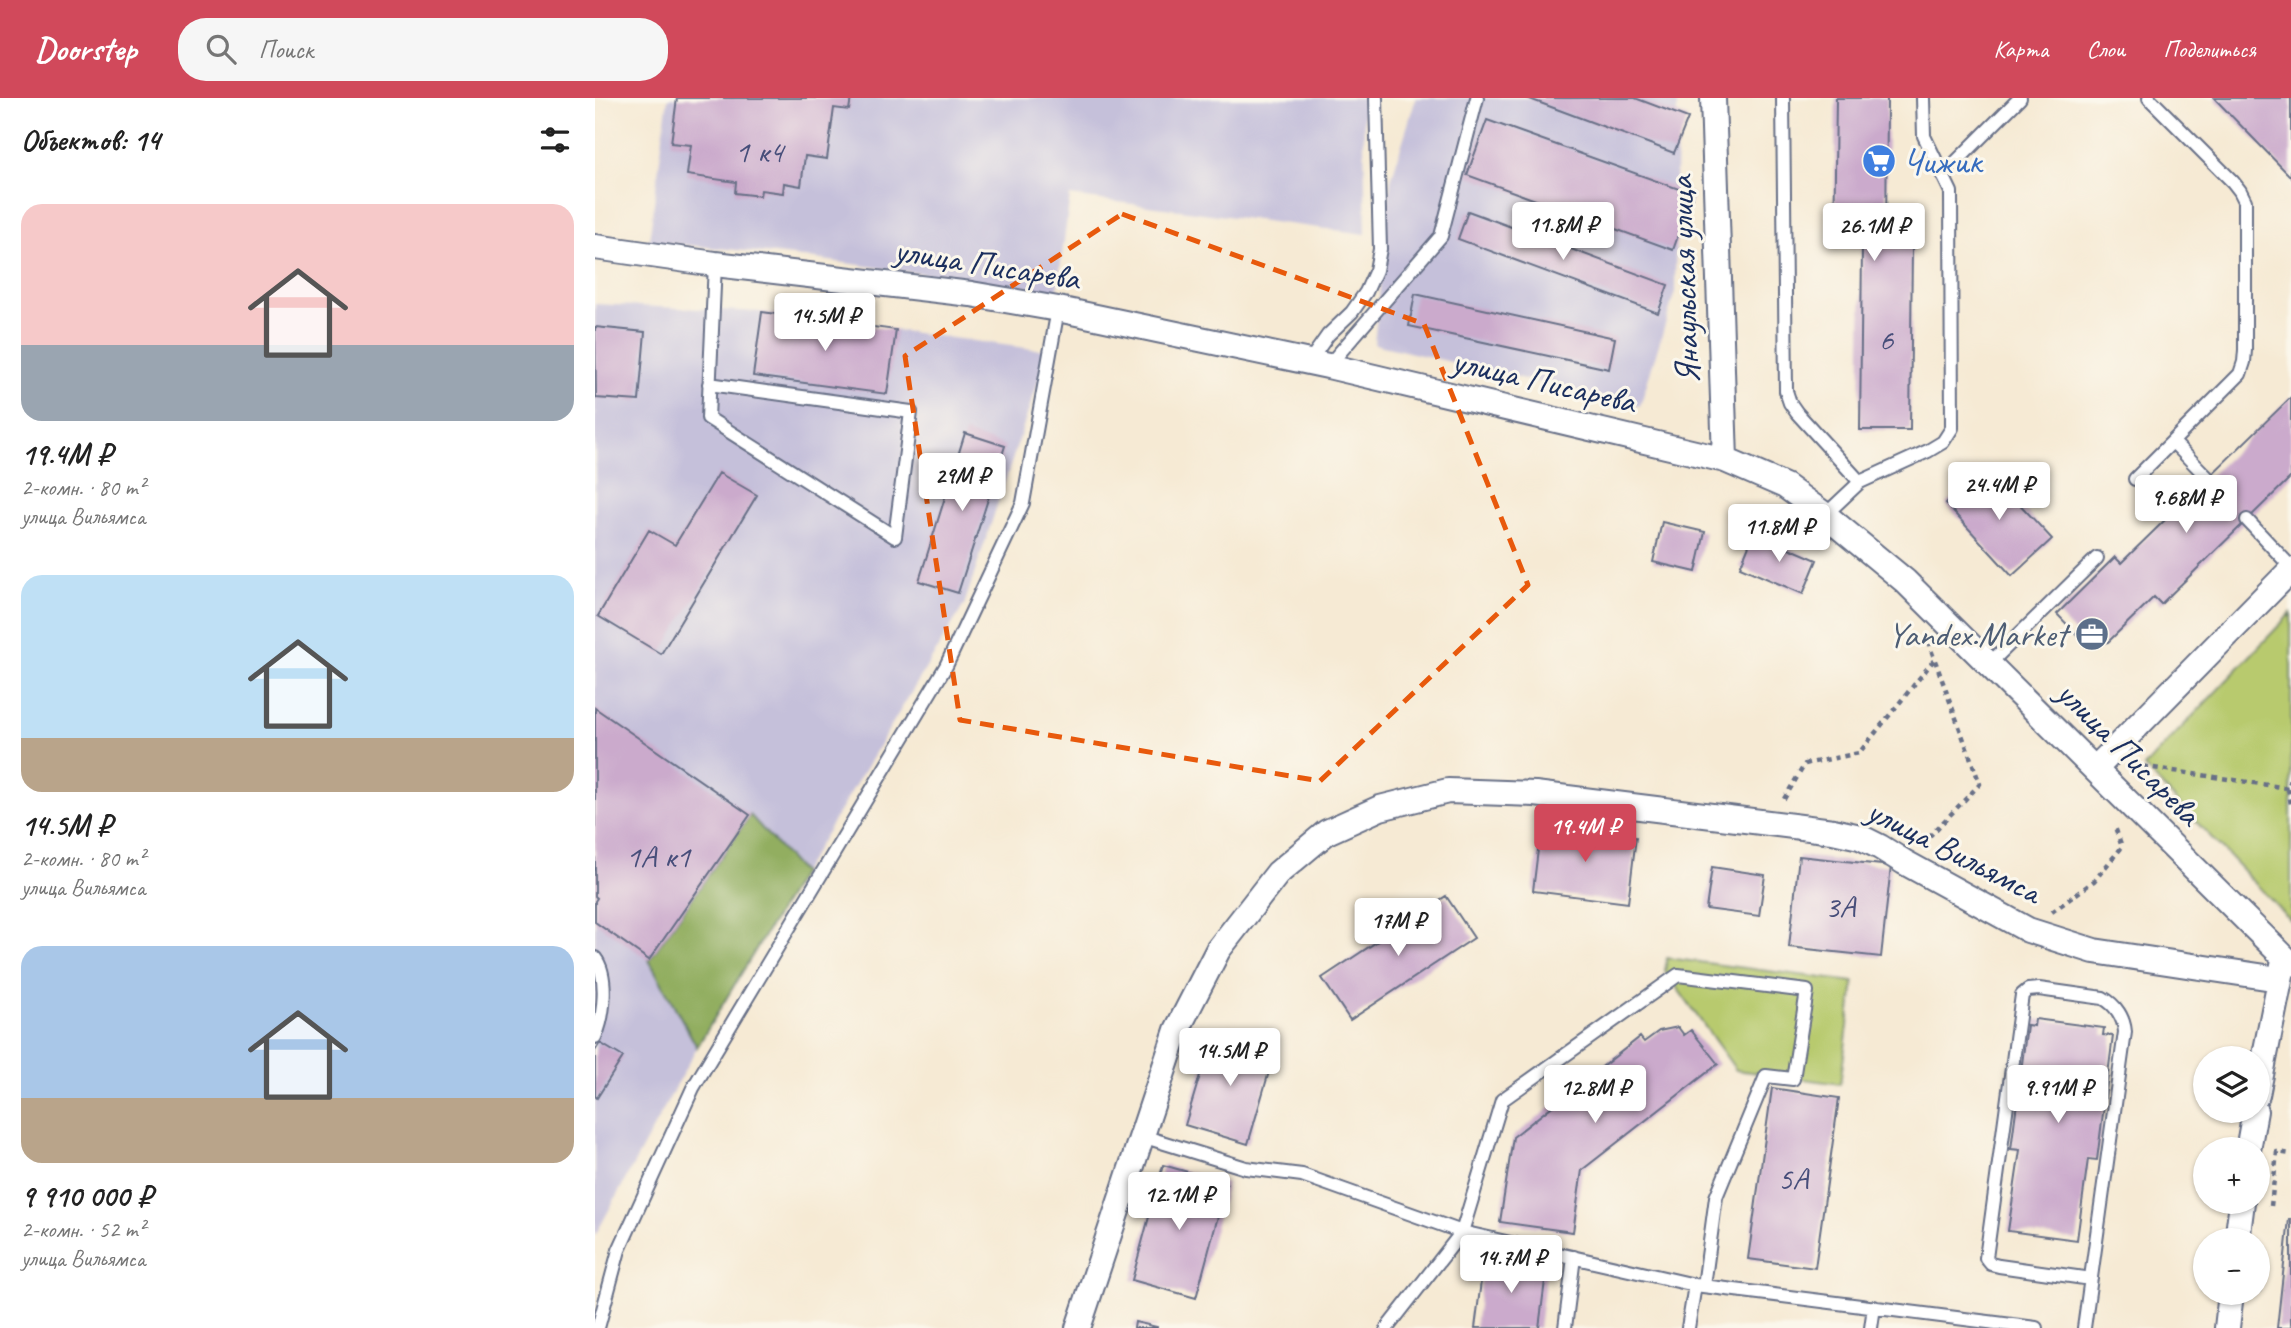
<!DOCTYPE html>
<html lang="ru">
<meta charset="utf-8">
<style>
:root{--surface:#fff;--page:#f6f6f6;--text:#222;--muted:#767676;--accent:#d1495b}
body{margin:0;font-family:Caveat,sans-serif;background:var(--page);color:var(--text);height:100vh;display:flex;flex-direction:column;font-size:26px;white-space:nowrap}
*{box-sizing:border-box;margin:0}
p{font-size:23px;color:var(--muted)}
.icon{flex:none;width:38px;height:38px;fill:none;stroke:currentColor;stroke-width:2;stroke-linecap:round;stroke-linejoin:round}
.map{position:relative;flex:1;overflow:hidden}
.side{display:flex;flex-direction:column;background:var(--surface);width:595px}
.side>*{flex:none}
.controls{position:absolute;left:1598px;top:948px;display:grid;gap:14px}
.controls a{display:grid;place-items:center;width:77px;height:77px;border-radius:50%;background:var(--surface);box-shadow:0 2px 5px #0004;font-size:35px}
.price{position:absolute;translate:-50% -60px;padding:0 16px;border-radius:7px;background:#fff;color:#222;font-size:23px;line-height:46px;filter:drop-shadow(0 2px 4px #0008)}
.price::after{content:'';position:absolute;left:50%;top:42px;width:21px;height:16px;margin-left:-10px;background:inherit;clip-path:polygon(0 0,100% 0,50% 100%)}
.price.active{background:var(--accent);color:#fff}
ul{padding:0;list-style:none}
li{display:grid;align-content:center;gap:14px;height:371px;padding:0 21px}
li span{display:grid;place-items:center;height:217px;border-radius:21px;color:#555}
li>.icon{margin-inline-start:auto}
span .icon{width:126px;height:126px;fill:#fffc;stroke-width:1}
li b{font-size:30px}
h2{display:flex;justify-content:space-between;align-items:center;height:84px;padding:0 21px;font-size:30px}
header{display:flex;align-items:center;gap:42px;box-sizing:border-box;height:98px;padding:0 35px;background:var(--accent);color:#fff}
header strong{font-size:33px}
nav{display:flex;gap:38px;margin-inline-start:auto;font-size:24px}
.search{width:490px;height:63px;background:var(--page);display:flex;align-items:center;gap:18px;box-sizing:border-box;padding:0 24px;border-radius:28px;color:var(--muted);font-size:26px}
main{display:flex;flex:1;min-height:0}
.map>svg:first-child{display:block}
.industrial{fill:#c5c0da}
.green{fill:#b8ca6e;stroke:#6a7c66;stroke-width:2}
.forest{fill:#92ae61;stroke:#566e60;stroke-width:2}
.building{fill:#cbaacc}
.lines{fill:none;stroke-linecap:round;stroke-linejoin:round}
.lane-casing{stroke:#687087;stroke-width:16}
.street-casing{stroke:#687087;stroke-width:28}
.path{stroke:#687087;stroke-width:4.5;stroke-dasharray:5 5;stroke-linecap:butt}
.lane{stroke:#fff;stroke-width:12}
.street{stroke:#fff;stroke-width:24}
.marked{fill:none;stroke:#e8590c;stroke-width:5;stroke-dasharray:14 9;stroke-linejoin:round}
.labels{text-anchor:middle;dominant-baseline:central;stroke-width:6;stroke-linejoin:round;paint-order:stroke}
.number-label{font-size:32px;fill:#474e7a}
.shop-label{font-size:35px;fill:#366cbe;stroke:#fbf7ec;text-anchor:start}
.street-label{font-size:35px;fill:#1b2f5e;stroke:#fbf7ec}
.service-label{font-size:35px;fill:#4e5e75;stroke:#fbf7ec;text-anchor:end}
</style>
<header>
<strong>Doorstep</strong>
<div class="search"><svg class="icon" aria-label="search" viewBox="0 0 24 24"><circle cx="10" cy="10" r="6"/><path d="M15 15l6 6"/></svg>Поиск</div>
<nav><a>Карта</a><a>Слои</a><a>Поделиться</a></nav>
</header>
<main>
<section class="side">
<h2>Объектов: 14<svg class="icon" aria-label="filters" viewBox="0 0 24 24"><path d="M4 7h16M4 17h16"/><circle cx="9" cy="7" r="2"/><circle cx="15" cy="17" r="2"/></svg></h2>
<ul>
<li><span style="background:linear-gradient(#f6c9c9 65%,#9aa5b1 0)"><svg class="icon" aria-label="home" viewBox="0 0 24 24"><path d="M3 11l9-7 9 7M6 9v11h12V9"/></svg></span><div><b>19.4M ₽</b><p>2-комн. · 80 m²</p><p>улица Вильямса</p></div></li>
<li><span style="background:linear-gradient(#bfe0f5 75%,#b9a48a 0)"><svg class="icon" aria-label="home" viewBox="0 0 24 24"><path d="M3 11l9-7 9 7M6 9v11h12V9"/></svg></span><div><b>14.5M ₽</b><p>2-комн. · 80 m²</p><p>улица Вильямса</p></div></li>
<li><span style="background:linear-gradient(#a9c7e8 70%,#b9a48a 0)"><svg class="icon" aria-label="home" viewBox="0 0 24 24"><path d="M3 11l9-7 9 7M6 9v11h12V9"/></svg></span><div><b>9 910 000 ₽</b><p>2-комн. · 52 m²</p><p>улица Вильямса</p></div></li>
</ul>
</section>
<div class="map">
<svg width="1696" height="1230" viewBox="0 0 1696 1230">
<rect width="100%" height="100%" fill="#fbf7ec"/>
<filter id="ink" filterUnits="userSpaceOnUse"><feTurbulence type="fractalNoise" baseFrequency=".0143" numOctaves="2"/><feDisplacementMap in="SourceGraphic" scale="14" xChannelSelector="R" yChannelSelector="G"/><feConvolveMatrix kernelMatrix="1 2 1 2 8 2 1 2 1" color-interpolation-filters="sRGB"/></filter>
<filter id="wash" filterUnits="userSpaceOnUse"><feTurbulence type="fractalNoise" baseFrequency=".00686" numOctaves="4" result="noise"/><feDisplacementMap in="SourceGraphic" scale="28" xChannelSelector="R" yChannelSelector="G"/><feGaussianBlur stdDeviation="1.57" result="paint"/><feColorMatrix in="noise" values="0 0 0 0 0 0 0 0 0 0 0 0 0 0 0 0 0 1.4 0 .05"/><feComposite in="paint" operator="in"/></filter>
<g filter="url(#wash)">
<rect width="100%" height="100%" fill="#f6ead4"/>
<path class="industrial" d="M73,0h695l3,136 -296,-38 -13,96 -264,-36 -144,-15z
M821,0h261l-2,194 -35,114 -266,-62 17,-164z
M0,206l167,8 271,37h16l-85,256 -267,442 -102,189z"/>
<path class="green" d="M1696,515v308l-147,-154z
M1072,860l187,24 -14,102 -104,-14 -71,-99z"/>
<path class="forest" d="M155,717l52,58 -105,174 -48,-87z"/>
<g id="blocks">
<path class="building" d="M82,0h174l-2,12 -15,-2 -7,51 -22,-3 -4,30 -17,-3 -1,10 -22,-3 -1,6 -25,-3 1,-11 -49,-7 4,-30 -20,-2z
M932,0h108l53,20 -14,35z
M1241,0h51l-1,150h26l-2,182h-50l2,-183h-28z
M1619,0h77v79z
M892,22l206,74 -20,56 -206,-75z
M873,113l200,74 -10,28 -200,-74z
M820,196l200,44 -6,31 -200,-43z
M167,214l134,18 -9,64 -134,-18z
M0,229l50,5 -6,69 -43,-3z
M1696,299v80l-130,127 -7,-7 -46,45 -12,3 -14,-5 -25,-26 58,-57 6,6z
M370,335l40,13 -47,147 -39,-12z
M1391,370l66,71 -40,37 -66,-72z
M124,375l38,22 -96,159 -63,-38 51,-86 26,15z
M1067,424l43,10 -9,40 -43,-10z
M1159,435l63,27 -14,34 -63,-27z
M0,610l155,107 -101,145 -54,-38v-21l2,-3 -2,-2z
M946,727l95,12 -8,66 -95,-12z
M1204,758l92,10 -10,91 -92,-10z
M1117,769l53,8 -6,41 -53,-7z
M851,798l28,42 -124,82 -28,-42z
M1440,921l69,9 -1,7 10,1 -16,124 -9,-1 -11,81 -69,-9 12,-81 -9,-1 16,-124 7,1z
M1083,929l6,8 7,-5 27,34 -136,106 -9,62 -73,-10 13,-85 127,-100 4,5 15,-11z
M618,934l62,19 -27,93 -63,-19z
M5,945l23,14 -26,41 -2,-2v-45z
M1177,990l67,10 -24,170 -67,-9z
M568,1067l64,18 -31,115 -64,-18z
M1694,1121h2v109h-14z
M889,1160l63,7 -8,63h-64z
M540,1224l22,5v1h-23z"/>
</g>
</g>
<g filter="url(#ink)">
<use href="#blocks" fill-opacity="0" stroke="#687087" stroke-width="2"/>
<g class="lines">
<g class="lane-casing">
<path id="lane" d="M1188,0l3,293 4,12 7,10 63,69
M1348,77l77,-77
M714,264l19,-27 24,-23 14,-20 10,-22 4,-21 -4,-151
M733,268l113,-130 36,-138
M114,286l202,28 -16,125 -187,-119 7,-154
M1578,344l35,36
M1540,381l105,-105 4,-12 1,-12v-149l-5,-10 -7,-9 -84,-84
M1230,417l35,-33 68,-31 15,-9 9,-14 -1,-236 -27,-56 -1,-38
M1652,422l44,47
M1394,566l108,-106
M0,860c14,18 9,59 0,79
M547,1038l104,32 56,7 160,57 40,-132 176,-125 129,16 -14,88 -27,-3 -50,121 -12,89
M3,1230l21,-78 74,-162 253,-422 77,-163 35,-194
M792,1230l75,-96 233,53 341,43
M970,1230l9,-71
M1093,1230l7,-43
M1276,1230l3,-21
M1489,1230l41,-296c-1,-14 -9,-27 -22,-34l-64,-9 -11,1 -6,5 -1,7 -35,256 5,6 8,2 92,13"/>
</g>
<g class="street-casing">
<path id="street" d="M1118,0l12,362
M0,149l120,17 256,30 87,15 270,57 397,94 60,26 40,29 80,66 386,383
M1500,671l196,-199
M1662,997l26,-130
M1653,1052l7,-39
M1642,1143l5,-39
M483,1230l99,-298 41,-80 60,-77 49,-41 53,-24 68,-17 87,3 298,37 27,6 20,10 24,15 124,68 66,21 185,28
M1632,1230l4,-35"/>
</g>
<path class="path" d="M1539,667l154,23
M1696,681l-3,9 3,17
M1189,701l21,-35 54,-11 75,-93
M1327,746l58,-60 -51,-140
M1457,814l42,-31 28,-34 -7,-20
M1676,1108l6,-54 14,2
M1664,1194l6,-46"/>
<use href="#lane" class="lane"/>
<use href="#street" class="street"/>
</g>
</g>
<path class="marked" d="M527,116l302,110 104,261 -208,196 -360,-61 -55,-364z"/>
<defs>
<g id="supermarket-disc" transform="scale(1.75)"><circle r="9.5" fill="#3f7fe0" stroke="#fbf7ec"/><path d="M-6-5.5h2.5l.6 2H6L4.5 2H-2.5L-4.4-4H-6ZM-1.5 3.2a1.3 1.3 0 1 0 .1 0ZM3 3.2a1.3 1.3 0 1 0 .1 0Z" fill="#fff"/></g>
<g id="office-disc" transform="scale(1.75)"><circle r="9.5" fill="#5c6f8a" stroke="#fbf7ec"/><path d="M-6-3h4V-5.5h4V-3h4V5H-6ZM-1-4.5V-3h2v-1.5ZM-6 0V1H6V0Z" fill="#fff"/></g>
</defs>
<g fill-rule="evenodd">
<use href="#supermarket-disc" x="1284" y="63"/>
<use href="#office-disc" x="1497" y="536"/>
</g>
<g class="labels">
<g class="number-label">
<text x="164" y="53">1 к4</text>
<text x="1291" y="241">6</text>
<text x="63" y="758">1А к1</text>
<text x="1245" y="808">3А</text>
<text x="1198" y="1080">5А</text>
</g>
<g class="shop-label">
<text x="1308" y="63">Чижик</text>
</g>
<g class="street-label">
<text transform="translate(392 166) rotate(9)">улица Писарева</text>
<text transform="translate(1089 182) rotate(-92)">Янаульская улица</text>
<text transform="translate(949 283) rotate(13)">улица Писарева</text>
<text transform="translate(1534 655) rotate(45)">улица Писарева</text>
<text transform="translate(1359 753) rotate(27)">улица Вильямса</text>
</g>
<g class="service-label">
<text x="1472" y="536">Yandex.Market</text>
</g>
</g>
</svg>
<div class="controls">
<a><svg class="icon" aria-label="layers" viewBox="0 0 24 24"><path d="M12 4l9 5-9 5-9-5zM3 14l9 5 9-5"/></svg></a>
<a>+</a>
<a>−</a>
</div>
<b class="price" style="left:968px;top:164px">11.8M ₽</b>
<b class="price" style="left:1279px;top:165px">26.1M ₽</b>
<b class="price" style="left:230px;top:255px">14.5M ₽</b>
<b class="price" style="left:367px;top:415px">29M ₽</b>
<b class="price" style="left:1404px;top:424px">24.4M ₽</b>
<b class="price" style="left:1591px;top:437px">9.68M ₽</b>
<b class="price" style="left:1184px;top:466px">11.8M ₽</b>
<b class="price active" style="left:990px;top:766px">19.4M ₽</b>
<b class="price" style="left:803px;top:860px">17M ₽</b>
<b class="price" style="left:635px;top:990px">14.5M ₽</b>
<b class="price" style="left:1000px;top:1027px">12.8M ₽</b>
<b class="price" style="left:1463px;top:1027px">9.91M ₽</b>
<b class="price" style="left:584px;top:1134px">12.1M ₽</b>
<b class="price" style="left:916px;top:1197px">14.7M ₽</b>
</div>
</main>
